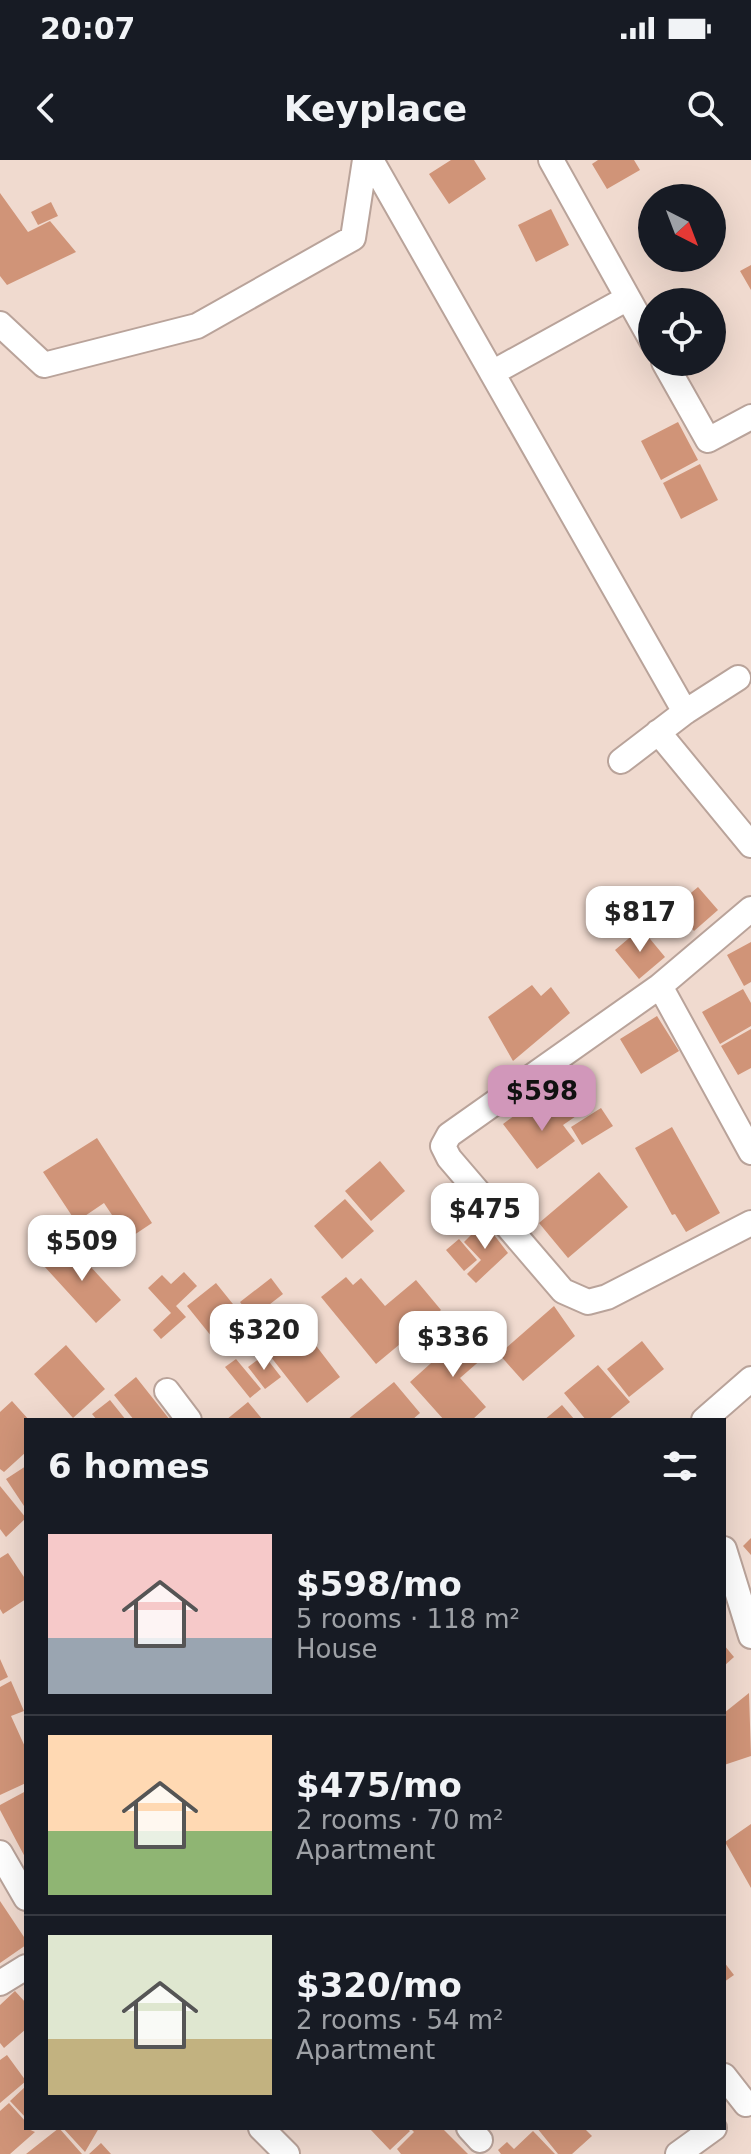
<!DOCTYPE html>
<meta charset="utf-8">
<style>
:root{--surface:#171b24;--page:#242831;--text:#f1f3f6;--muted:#9ea1a6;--line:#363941;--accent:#d197ba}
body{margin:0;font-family:"DejaVu Sans",sans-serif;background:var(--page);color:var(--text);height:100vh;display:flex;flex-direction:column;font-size:30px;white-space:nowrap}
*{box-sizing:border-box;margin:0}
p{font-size:26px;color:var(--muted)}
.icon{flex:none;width:44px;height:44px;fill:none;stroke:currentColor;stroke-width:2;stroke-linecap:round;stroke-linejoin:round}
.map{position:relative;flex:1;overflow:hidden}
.sheet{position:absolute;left:24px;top:1258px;width:702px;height:712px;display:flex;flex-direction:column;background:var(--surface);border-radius:0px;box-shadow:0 8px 32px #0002}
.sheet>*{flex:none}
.needle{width:52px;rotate:138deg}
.fabs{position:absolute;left:638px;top:24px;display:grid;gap:16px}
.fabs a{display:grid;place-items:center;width:88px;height:88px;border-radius:50%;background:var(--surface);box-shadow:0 8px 32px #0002;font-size:40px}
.price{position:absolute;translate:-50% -68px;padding:0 18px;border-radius:16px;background:#fff;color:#222;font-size:26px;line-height:52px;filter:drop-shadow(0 2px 4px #0008)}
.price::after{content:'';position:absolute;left:50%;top:48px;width:24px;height:18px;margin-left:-12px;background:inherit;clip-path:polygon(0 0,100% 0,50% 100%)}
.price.current{background:var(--accent);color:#111}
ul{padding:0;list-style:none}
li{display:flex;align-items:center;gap:24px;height:200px;padding:0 24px}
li+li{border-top:2px solid var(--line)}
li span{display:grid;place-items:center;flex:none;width:224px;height:160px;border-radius:0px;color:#555}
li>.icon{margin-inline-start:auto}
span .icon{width:96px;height:96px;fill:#fffc;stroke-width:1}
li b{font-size:34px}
h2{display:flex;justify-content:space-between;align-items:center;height:96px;padding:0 24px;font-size:34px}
.status{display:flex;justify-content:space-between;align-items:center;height:56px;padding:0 40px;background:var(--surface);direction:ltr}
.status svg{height:22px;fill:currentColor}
header{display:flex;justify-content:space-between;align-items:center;height:104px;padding:0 24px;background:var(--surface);font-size:36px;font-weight:800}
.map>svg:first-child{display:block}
.building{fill:#d09478}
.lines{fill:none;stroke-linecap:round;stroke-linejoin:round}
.street-casing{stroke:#b9a39a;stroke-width:28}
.street{stroke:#fff;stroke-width:24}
</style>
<div class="status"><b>20:07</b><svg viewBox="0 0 49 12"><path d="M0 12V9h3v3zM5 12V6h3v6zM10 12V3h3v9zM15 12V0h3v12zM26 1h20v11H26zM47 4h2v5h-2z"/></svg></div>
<header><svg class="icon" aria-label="back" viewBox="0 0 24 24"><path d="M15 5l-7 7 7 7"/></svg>Keyplace<svg class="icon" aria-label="search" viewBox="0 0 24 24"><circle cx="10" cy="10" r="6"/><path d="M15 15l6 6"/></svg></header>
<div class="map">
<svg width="751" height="1994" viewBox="0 0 751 1994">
<rect width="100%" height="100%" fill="#f0dacf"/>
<path class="building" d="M451,0h23l12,19 -37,25 -20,-30z
M598,0h36l6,10 -33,19 -15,-25z
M0,33l28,39 22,-11 26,31 -69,33 -7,-9z
M51,42l7,14 -20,9 -7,-13z
M551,49l18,36 -33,17 -18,-37z
M751,105v25l-11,-19z
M678,262l20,38 -37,20 -20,-39z
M700,304l18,36 -37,19 -18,-36z
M698,727l20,23 -24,21 -20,-24z
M641,768l24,29 -26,22 -24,-29z
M751,782v40l-7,4 -17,-31z
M532,825l9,11 10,-9 19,26 -57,48 -25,-44z
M743,829l8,14v23l-31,18 -18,-32z
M657,856l22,35 -38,23 -21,-35z
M751,869v39l-13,7 -17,-29z
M573,940l9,12 -19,13 12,16 -38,28 -34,-45 27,-20 13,18z
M601,948l12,18 -31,19 -11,-18z
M672,967l48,86 -34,19 -11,-18 -3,1 -37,-67z
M97,978l55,85 -24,16 -24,-36 -28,19 -33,-50z
M380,1001l25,30 -34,30 -26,-30z
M599,1012l29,35 -60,51 -29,-35z
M345,1039l29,32 -32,28 -28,-33z
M484,1062l24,31 -32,30 -9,-9 14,-14 -17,-18z
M459,1079l18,21 -13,11 -18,-21z
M69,1083l52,57 -25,23 -52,-57z
M184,1112l13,14 -21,20 10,11 -25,22 -8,-9 18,-17 -23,-25 14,-13 9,9z
M346,1117l7,8 8,-7 24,28 31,-26 25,30 -65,54 -55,-67z
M271,1118l12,16 -31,24 -12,-16z
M216,1123l29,36 -29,23 -29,-36z
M554,1146l21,30 -52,45 -24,-27z
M301,1166l39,51 -33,26 -40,-51z
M470,1168l21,23 -31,27 26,29 -14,13h-28l-34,-38z
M642,1181l22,28 -35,28 -22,-28z
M66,1185l39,44 -32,29 -39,-44z
M264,1195l17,22 -16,12 -17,-22z
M236,1199l25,30 -11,9 -25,-31z
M598,1205l32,37 -22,18h-22l-22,-27z
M136,1217l34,43h-36l-20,-25z
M394,1222l26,31 -8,7h-65z
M110,1240l16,20h-29l-5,-6z
M12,1241l17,19h-3v32l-22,20 -4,-3v-57z
M248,1242l15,18h-37z
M562,1245l13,15h-31z
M26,1306v43l-20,-30z
M0,1326l26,32 -20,19 -6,-8z
M751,1378v17l-8,-9z
M8,1393l18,27v19l-23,15 -3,-5v-51z
M724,1485l10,12 -10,9z
M0,1499l8,18 -8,4z
M11,1521l13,30 -13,5 15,33v34l-26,12v-108z
M749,1533l2,63 -27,9v-52z
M26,1631v68l-26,-49v-5z
M751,1664v64l-26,-46z
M0,1741l26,39v5l-26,18z
M724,1802l10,13 -10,7z
M15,1831l11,12v26l-22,19 -4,-5v-38z
M7,1895l19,26 -26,22v-43z
M26,1926v32l-16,-17z
M9,1943l17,19v6l9,4 -25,22h-10v-43z
M59,1968l23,26h-56z
M63,1968h36l-14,24z
M369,1968h38l3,3 -20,19z
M410,1968h32l26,26h-67l-4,-5 17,-17z
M537,1968h47l8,8 -20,18h-14z
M533,1971l22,23h-54l-3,-4 9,-8 7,7z
M101,1983l10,11h-22z"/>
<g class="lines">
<g class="street-casing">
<path id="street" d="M371,0l314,552
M551,0l101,181
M0,164l44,41 153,-39 156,-88 12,-78
M664,202l44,78 43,-23
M492,213l136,-75
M658,572l93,113
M621,601l64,-49 53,-34
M751,749l-91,77 -211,149 -6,11 6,12 114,133 25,11 19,-5 144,-74
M660,826l91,166
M167,1231l22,29
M704,1260l47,-41
M724,1389l27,87
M0,1693l26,45
M0,1823l26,-16
M724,1916l22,28
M261,1968l26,26
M469,1968l11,12
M678,1994l36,-26"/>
</g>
<use href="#street" class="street"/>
</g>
</svg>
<div class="fabs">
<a><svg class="needle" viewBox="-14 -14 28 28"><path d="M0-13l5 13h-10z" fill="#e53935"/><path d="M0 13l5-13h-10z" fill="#9ea1a6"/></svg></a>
<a><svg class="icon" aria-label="locate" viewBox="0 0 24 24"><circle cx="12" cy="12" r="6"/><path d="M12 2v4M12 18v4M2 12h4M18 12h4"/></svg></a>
</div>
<b class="price" style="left:640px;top:794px">$817</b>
<b class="price current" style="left:542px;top:973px">$598</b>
<b class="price" style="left:485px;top:1091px">$475</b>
<b class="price" style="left:82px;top:1123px">$509</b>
<b class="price" style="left:264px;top:1212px">$320</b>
<b class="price" style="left:453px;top:1219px">$336</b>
<section class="sheet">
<h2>6 homes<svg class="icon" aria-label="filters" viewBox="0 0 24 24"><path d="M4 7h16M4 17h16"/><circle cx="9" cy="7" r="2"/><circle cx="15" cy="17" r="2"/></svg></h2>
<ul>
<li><span style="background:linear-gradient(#f6c9c9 65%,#9aa5b1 0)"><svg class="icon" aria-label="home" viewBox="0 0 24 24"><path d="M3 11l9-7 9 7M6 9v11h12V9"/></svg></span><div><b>$598/mo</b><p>5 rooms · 118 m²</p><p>House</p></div></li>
<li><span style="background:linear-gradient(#ffd9b3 60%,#8fb573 0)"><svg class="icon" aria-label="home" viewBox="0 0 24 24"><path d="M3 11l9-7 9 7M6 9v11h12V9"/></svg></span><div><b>$475/mo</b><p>2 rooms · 70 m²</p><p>Apartment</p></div></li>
<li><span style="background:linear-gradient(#dfe7d0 65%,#c2b280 0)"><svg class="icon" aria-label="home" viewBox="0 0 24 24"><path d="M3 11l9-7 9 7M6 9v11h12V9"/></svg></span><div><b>$320/mo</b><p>2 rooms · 54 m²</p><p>Apartment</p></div></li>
</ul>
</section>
</div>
